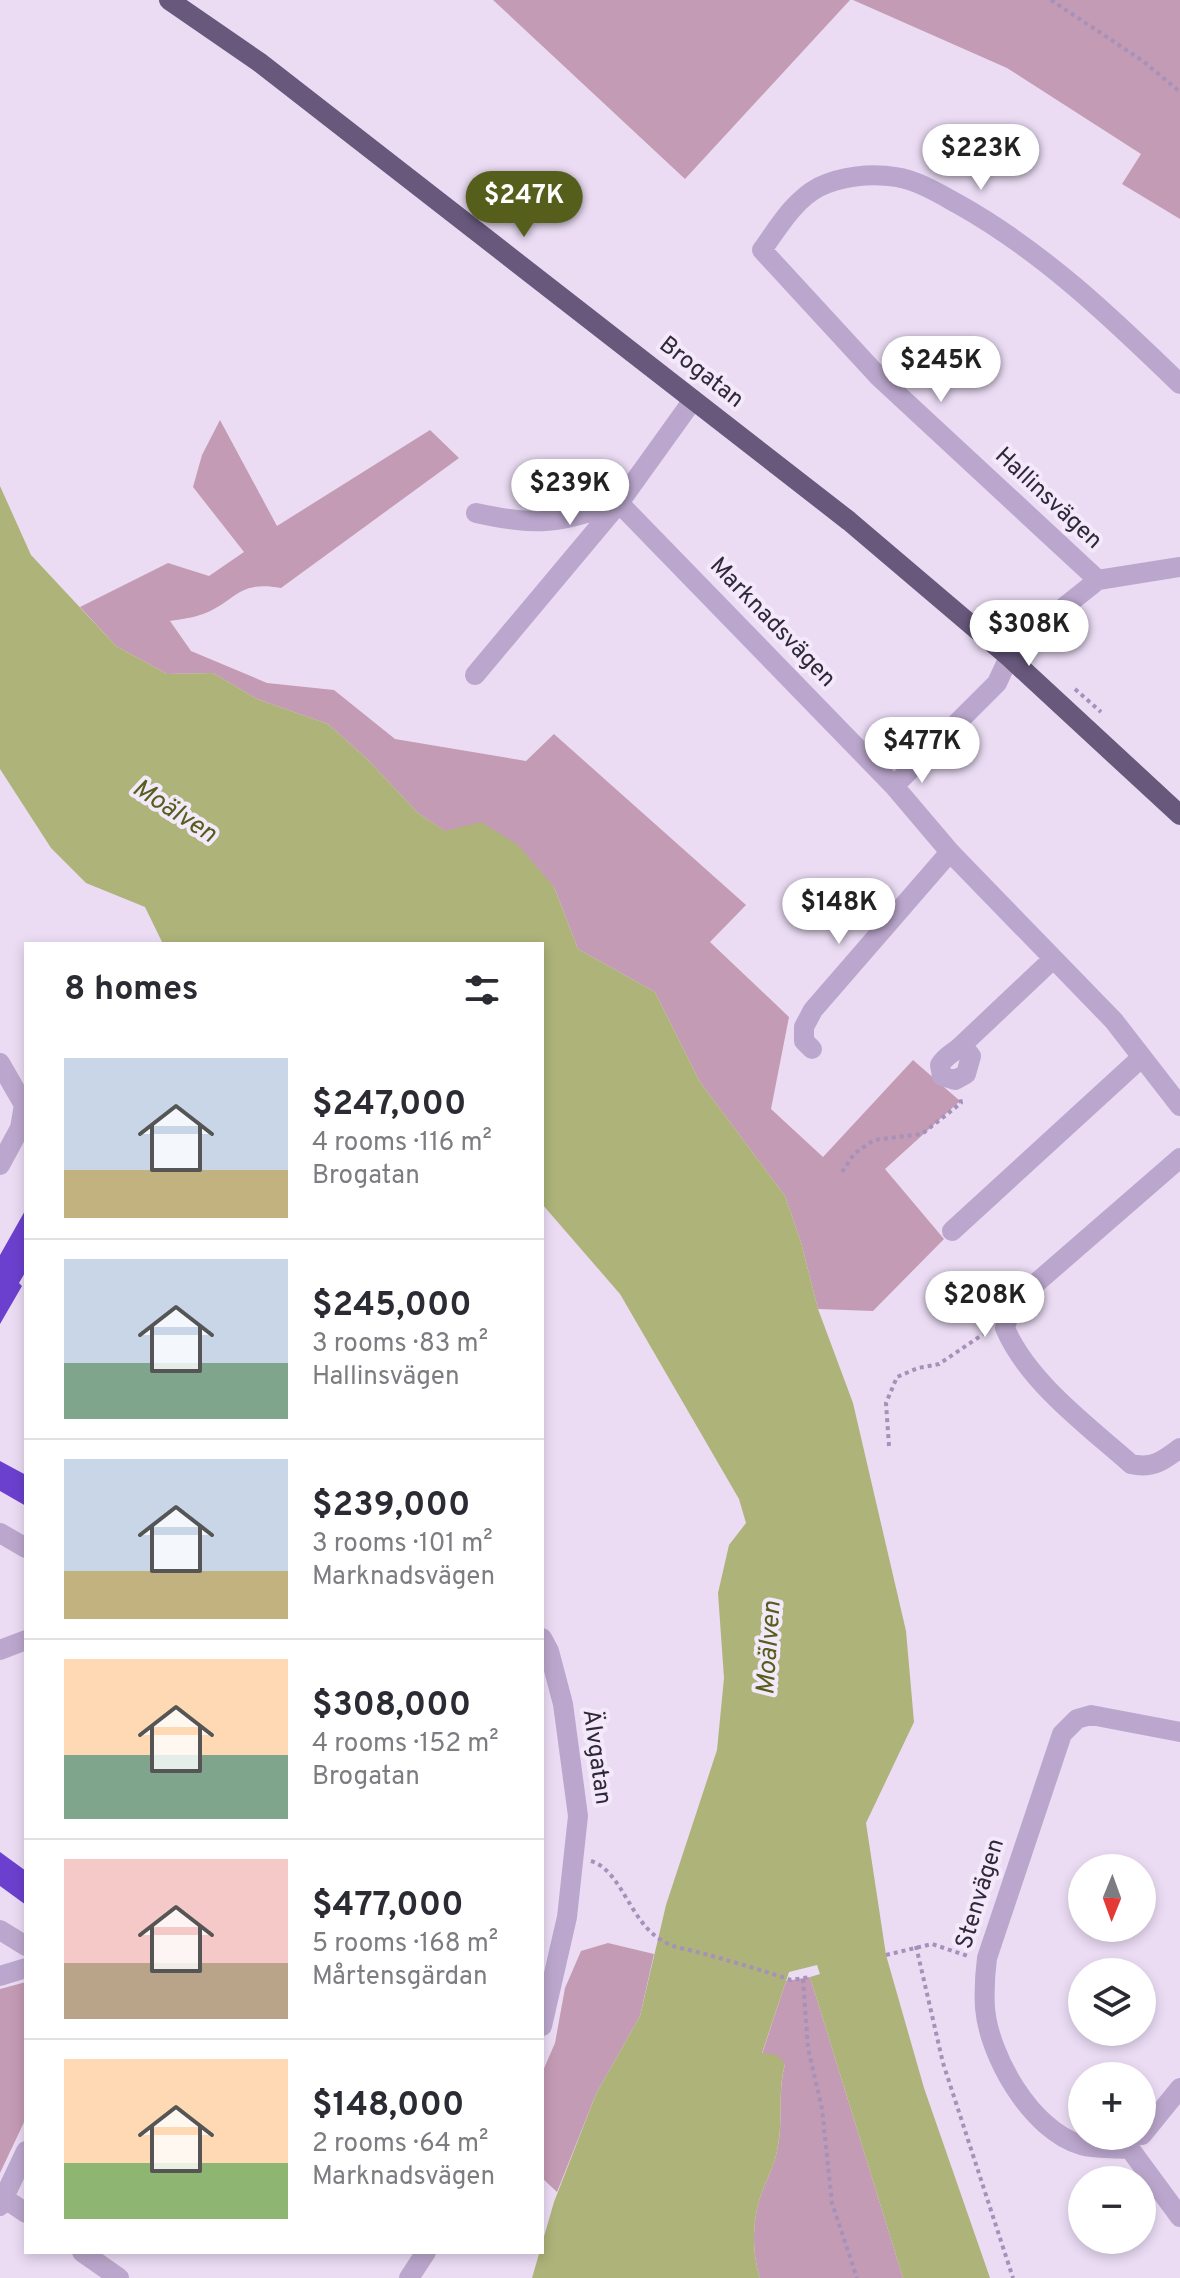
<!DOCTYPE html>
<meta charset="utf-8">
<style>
:root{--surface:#fff;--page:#f2f2f3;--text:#2b2b33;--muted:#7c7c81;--line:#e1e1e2;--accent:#555e1a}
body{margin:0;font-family:Overpass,sans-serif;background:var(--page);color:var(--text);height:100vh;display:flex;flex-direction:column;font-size:30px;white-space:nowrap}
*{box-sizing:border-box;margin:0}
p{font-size:26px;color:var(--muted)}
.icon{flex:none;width:44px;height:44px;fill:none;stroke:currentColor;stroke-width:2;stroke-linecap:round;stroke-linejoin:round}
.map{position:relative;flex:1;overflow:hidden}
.details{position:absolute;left:24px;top:942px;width:520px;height:1312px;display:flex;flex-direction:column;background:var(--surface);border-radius:0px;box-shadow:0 4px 12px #0003}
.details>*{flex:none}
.needle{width:52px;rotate:181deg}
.controls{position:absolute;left:1068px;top:1854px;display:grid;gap:16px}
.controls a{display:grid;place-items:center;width:88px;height:88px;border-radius:50%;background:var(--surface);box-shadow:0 4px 12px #0003;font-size:40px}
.price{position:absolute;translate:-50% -68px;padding:0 18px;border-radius:28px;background:#fff;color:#222;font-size:26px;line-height:52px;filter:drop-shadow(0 2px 4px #0008)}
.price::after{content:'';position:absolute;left:50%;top:48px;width:24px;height:18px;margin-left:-12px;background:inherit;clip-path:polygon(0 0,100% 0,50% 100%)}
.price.active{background:var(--accent);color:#fff}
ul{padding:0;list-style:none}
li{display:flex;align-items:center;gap:24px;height:200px;padding:0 40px}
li+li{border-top:2px solid var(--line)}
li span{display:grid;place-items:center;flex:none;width:224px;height:160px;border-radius:0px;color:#555}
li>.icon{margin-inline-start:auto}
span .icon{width:96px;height:96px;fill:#fffc;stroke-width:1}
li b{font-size:34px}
h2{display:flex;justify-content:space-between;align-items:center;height:96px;padding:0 40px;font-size:34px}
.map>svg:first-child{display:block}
.green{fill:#c49bb4}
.water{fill:#adb379}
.building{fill:#6c40ce}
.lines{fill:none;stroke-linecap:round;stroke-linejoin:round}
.path{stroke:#a591b9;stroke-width:4;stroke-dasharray:4 4;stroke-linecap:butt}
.minor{stroke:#bba7cd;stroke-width:20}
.major{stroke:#67587c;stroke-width:20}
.labels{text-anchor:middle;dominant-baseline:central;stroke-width:8;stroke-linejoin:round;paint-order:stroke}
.street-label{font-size:24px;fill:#2f2839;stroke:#f4e9fb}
.water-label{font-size:26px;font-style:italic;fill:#555e1a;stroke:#f4e9fb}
</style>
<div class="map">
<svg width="1180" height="2278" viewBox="0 0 1180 2278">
<rect width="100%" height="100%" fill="#ebdcf4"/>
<path class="green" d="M493,0h357l-165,179z
M853,0h327v219l-58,-35 19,-30 -134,-86z
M220,420l57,106 153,-96 29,28 -178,130c-44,-8 -44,13 -78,26 -10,4 -22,5 -33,7l21,30 76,32 67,7 61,49 131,22 28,-27 192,171 -36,37 79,75 -18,92 52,48 90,-97 47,41 -75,68 59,70 -71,72 -55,-2 -17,-67 -16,-46 -85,-114 -45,-90 -77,-43 -24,-62 -73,-64 -35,9 -28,-19 -51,-54 -39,-35 -71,-25 -44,-26 -46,1 -51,-28 -36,-39 88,-44 41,13 35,-24 -51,-65 9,-32z
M608,1943l46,11 -14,62 -44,78 -39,98 -15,-14v-105l13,-30 10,-55 16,-37z
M810,1977l93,301h-143c-8,-24 -8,-56 0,-80 5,-16 14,-31 17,-47 7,-29 0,-58 8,-87l-23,-10 24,-73z
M26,1982v136l-26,55v-184z"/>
<path class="water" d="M0,486l31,69 85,91 51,28 46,-1 44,26 71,25 39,35 51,54 27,18 36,-9 37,23 36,42 24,62 77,43 45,90 85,114 16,46 17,67 35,94 53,228 8,91 -48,101 20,132 38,133 66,190h-87l-93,-301 10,-3 -3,-9 -28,7 -27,81 15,2 8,9c-8,29 -1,57 -8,87 -3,16 -12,31 -17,47 -8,24 -8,56 0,80h-228l22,-76 42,-108 44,-78 26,-111 51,-155 7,-72 -6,-85 11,-48 17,-22 -7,-24 -119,-205 -78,-90v-260h-379l-18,-37 -59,-24 -35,-35 -51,-79z"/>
<path class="building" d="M26,1209v62l-7,12 3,3 -22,38v-69z
M0,1461l26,14v31l-26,-15z
M0,1852l26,19v34l-26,-19z"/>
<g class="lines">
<path class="path" d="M1051,0l92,61 37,31
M1075,689l26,23
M842,1172l12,-18 20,-14 48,-6 39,-31 -1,-5
M889,1446l-3,-43 11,-26 21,-9 21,-4 49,-33
M591,1861c32,10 39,64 74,81 10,6 25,8 36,11 30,8 60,17 90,27l19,-3
M916,1946l27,117 70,215
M886,1955l46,-11 36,12
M803,1979l5,69 14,61 10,94 25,75"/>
<path class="minor" d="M476,513c65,14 80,10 143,-10l275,283 56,66 164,169 66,85
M1098,580l-219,-203 -117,-127c16,-22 32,-50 57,-63 23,-11 52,-14 77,-10 21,3 44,17 62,27 84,47 153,113 222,180
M475,675l144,-172 74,-103
M894,786l103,-103 12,-26 25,-26 64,-51 82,-13
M962,1045l9,11 -5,18 -11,6 -13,-4 -2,-11c6,-10 14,-12 22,-20l91,-86
M812,1049l-8,-8v-14l9,-17 137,-158
M0,1063l24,42 -4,23 -20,37
M1180,1158l-168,146 -7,24c22,53 83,98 126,136 21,5 32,-3 49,-16
M952,1231l189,-173
M0,1533l26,15
M542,1638l7,13 14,53 15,112 -11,101 -25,109
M0,1650l26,-10
M1180,1732l-89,-17 -14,4 -15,15 -75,224c-2,16 -3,33 -2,50 4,48 46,122 96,137 15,4 34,3 49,4l50,68
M0,1930l26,16
M0,1976l26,-8
M1142,2135l38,-47
M4,2198l22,15
M0,2206l26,-55
M82,2252l37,26
M409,2278l17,-26"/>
<path class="major" d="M169,0l90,62 590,459 160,136 171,158"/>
</g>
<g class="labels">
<g class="street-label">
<text transform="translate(701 373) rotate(38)">Brogatan</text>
<text transform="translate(1048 499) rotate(43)">Hallinsvägen</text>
<text transform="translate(772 623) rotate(46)">Marknadsvägen</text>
<text transform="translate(596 1757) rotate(82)">Älvgatan</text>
<text transform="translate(981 1894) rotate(-73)">Stenvägen</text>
</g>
<g class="water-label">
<text transform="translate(174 812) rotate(33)">Moälven</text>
<text transform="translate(770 1648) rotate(-86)">Moälven</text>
</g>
</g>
</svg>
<div class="controls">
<a><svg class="needle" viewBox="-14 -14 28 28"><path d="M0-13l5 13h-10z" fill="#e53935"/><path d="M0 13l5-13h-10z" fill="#7c7c81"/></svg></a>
<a><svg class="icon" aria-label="layers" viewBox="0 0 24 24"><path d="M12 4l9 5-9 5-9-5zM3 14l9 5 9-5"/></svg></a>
<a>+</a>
<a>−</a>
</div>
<b class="price" style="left:981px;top:192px">$223K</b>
<b class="price active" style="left:524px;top:239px">$247K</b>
<b class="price" style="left:941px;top:404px">$245K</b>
<b class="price" style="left:570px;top:527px">$239K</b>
<b class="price" style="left:1029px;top:668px">$308K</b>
<b class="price" style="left:922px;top:785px">$477K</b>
<b class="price" style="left:839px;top:946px">$148K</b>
<b class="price" style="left:985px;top:1339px">$208K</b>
<section class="details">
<h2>8 homes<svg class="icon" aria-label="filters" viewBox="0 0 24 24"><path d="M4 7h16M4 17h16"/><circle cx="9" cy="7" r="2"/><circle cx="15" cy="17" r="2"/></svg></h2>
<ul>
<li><span style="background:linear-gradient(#c9d6e8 70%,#c2b280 0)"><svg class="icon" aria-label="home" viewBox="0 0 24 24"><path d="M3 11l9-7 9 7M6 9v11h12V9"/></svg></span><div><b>$247,000</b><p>4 rooms · 116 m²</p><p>Brogatan</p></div></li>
<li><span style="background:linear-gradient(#c9d6e8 65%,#7fa58c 0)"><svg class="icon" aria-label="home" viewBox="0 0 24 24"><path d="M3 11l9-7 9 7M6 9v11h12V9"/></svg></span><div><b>$245,000</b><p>3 rooms · 83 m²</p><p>Hallinsvägen</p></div></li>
<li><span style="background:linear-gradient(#c9d6e8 70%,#c2b280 0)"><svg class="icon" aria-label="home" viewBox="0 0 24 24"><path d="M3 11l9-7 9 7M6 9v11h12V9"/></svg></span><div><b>$239,000</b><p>3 rooms · 101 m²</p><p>Marknadsvägen</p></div></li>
<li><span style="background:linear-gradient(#ffd9b3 60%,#7fa58c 0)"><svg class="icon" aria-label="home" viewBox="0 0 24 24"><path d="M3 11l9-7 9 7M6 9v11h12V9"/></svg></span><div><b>$308,000</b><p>4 rooms · 152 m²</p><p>Brogatan</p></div></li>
<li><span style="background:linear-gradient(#f6c9c9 65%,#b9a48a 0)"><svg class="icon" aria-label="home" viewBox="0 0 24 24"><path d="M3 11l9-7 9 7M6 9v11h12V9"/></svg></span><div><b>$477,000</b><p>5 rooms · 168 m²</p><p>Mårtensgärdan</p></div></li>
<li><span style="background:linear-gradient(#ffd9b3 65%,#8fb573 0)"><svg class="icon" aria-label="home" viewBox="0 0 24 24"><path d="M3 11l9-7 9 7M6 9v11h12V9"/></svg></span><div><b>$148,000</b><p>2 rooms · 64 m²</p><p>Marknadsvägen</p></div></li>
</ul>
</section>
</div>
